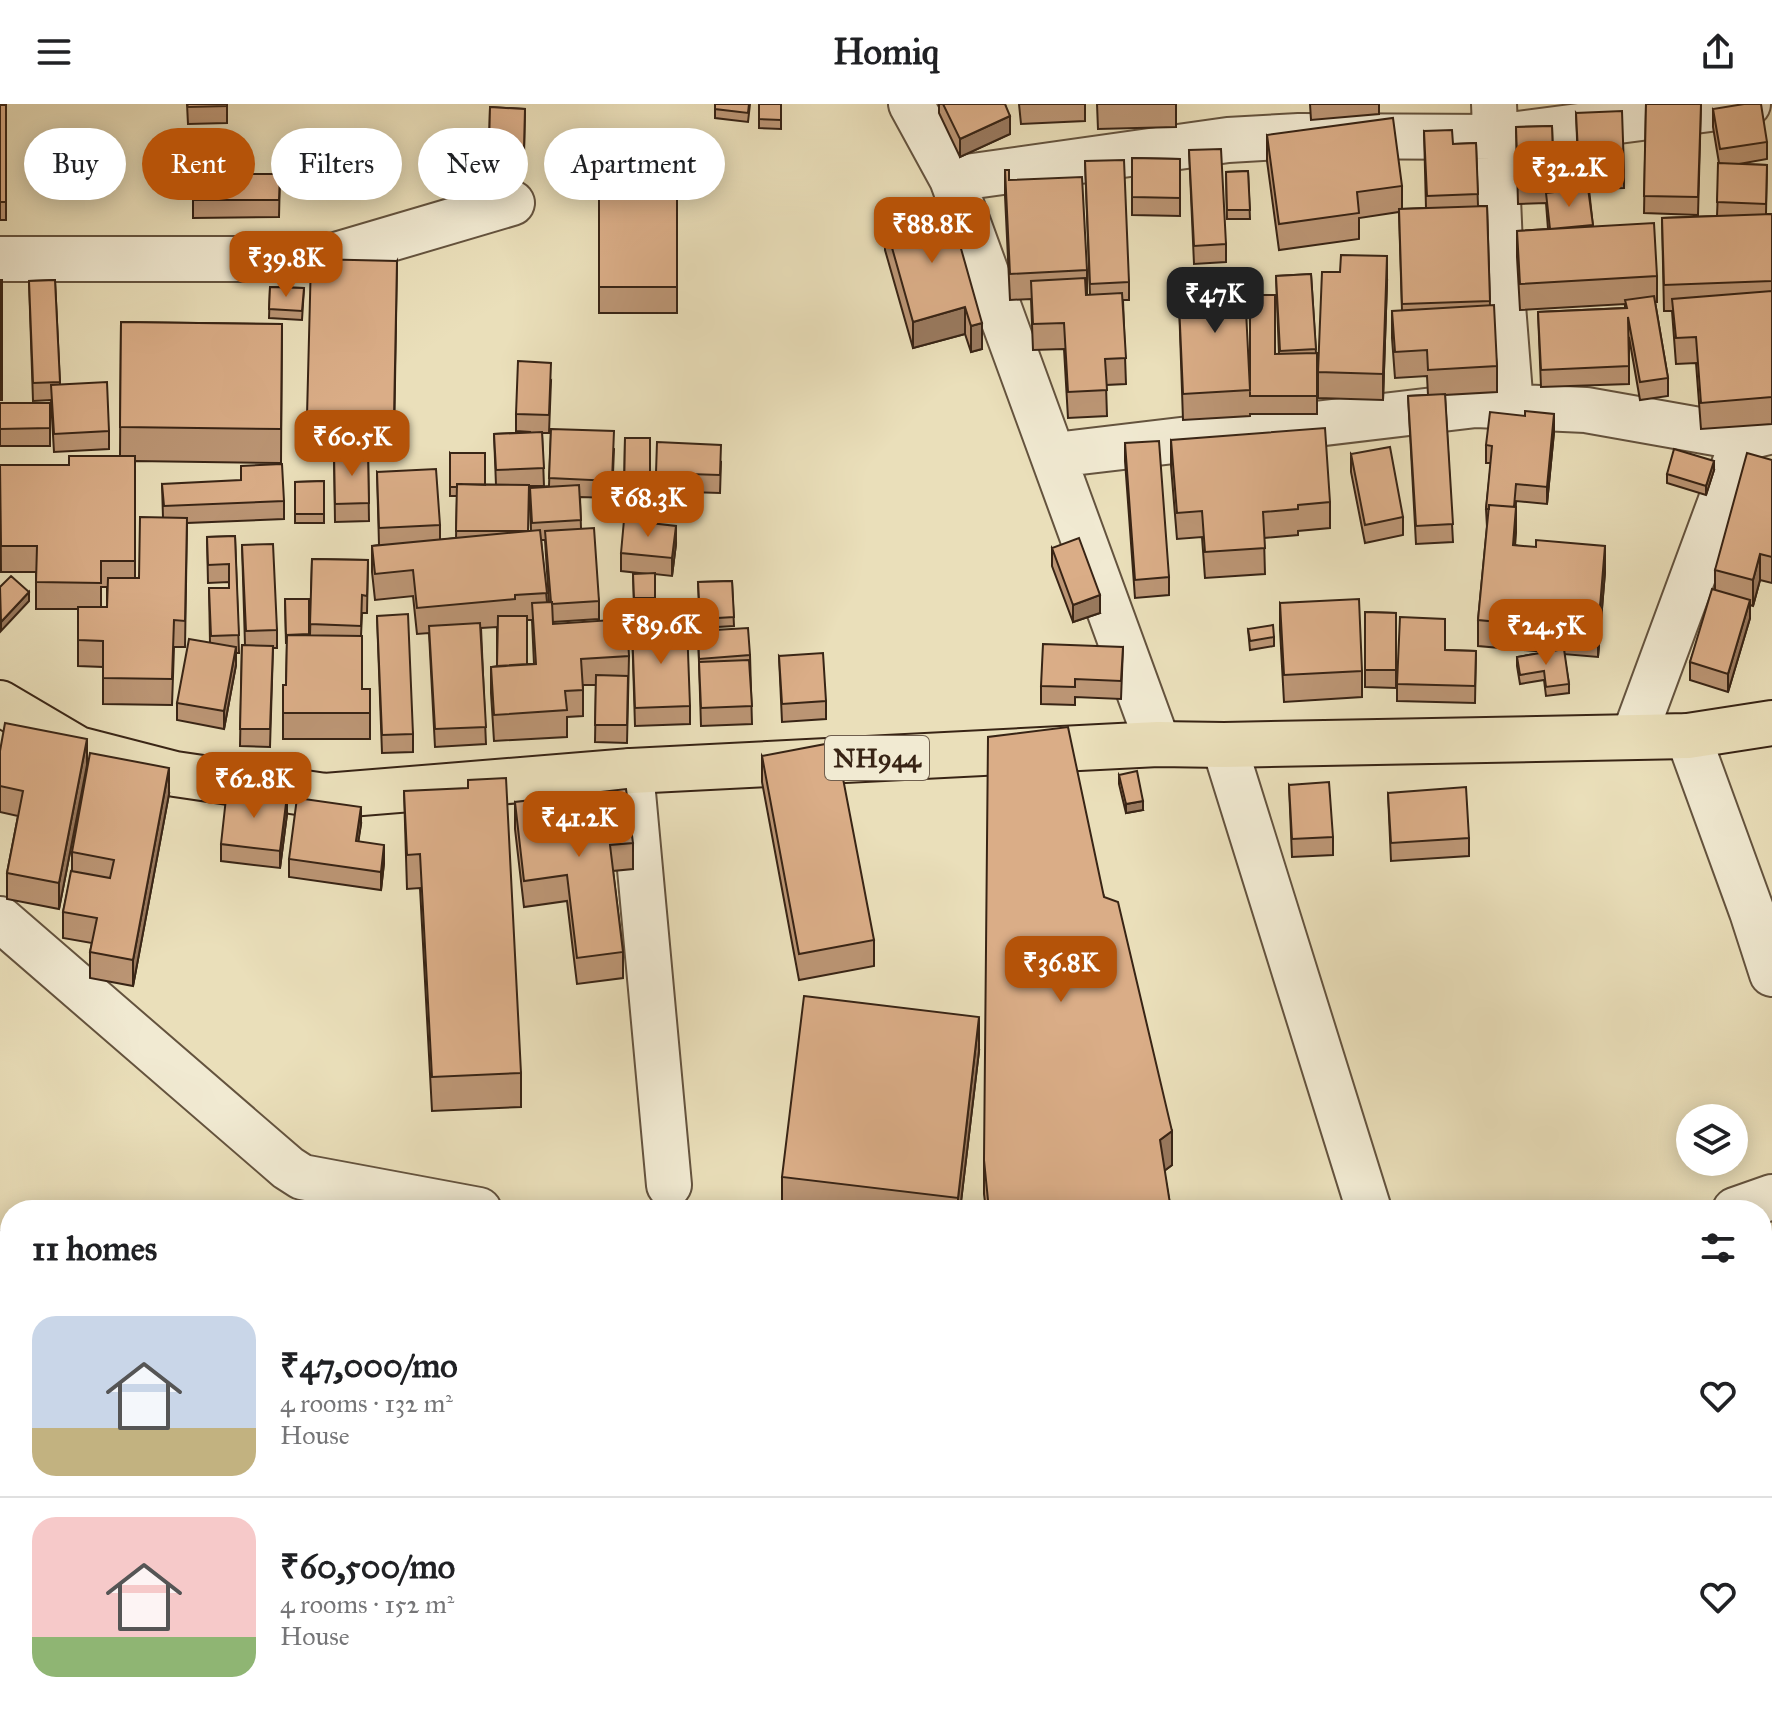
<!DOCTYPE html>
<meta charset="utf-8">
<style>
:root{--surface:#fff;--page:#f2f2f2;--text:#202124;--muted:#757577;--line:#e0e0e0;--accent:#b45309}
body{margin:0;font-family:"IM FELL Great Primer",serif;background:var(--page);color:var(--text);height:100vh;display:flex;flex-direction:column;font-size:30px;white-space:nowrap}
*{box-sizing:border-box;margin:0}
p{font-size:26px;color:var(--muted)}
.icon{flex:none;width:44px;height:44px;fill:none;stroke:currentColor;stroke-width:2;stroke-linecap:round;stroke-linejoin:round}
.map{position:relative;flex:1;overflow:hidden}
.drawer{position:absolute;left:0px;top:1096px;width:1772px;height:514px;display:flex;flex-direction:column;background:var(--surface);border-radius:32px 32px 0 0;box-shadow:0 4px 20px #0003}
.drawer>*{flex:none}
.top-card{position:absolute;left:24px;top:24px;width:800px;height:72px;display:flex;gap:16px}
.tools{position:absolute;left:1676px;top:1000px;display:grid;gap:16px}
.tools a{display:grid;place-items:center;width:72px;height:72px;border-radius:50%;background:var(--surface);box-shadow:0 4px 20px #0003;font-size:40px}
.price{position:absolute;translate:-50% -68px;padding:0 18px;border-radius:16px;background:var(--accent);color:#fff;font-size:26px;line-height:52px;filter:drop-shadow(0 2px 4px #0008)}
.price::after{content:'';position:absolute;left:50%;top:48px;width:24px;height:18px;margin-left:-12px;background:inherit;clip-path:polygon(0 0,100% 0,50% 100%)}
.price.current{background:#222;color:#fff}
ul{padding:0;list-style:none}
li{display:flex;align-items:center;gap:24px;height:200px;padding:0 32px}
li+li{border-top:2px solid var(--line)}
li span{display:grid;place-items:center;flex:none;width:224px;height:160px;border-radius:24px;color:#555}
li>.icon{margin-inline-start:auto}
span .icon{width:96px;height:96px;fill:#fffc;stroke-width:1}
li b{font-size:34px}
h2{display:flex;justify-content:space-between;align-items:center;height:96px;padding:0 32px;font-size:34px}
.tag{padding:0 28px;border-radius:36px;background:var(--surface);box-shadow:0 4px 20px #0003;font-size:28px;line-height:72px}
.tag.current{background:var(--accent);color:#fff}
header{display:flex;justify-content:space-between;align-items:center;height:104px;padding:0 32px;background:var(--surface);font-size:36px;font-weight:700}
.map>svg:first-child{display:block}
.green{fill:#bbc18d;stroke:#7a7251;stroke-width:2}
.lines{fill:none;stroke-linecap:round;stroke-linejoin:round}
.minor-casing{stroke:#64533e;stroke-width:48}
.highway-casing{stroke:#382415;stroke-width:48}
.minor{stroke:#f1ead2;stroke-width:44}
.highway{stroke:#eadfba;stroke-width:44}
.wall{fill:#bb9574;stroke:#382415;stroke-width:2;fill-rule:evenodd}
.shaded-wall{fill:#99795e;stroke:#382415;stroke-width:2}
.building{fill:#daad87;stroke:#382415;stroke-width:2}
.labels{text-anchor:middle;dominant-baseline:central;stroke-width:6;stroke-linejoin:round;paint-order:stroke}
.shield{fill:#f1ead2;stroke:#705f4e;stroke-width:2}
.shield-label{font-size:26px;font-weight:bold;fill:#382415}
</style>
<header><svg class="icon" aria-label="menu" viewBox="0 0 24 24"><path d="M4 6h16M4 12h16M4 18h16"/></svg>Homiq<svg class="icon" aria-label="share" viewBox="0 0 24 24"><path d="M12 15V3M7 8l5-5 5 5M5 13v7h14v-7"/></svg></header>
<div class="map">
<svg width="1772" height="1609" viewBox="0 0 1772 1609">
<rect width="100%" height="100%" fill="#eadfba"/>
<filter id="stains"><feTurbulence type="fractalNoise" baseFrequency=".0025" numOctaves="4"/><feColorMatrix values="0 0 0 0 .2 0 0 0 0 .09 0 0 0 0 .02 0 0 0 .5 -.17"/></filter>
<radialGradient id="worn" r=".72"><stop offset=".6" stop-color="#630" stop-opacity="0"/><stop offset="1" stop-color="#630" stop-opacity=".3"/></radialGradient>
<path class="green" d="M0,1427l10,3v170h425l23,9h-458z"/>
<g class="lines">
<g class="minor-casing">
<path id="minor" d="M911,0l41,75 206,565
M1494,0l8,189 9,114
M952,75l276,-39 71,-4 196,1 253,-33
M0,155h322l190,-56
M1055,351l421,-50 110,5 158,28 28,-7
M1634,632l110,-298
M1688,632l64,176 20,62
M1224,641l145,465
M631,667l38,414
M0,815l288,249 14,9 177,33
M1735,1106l37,-13
M0,1150l10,3
M0,1233l10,3
M477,1600l16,9
M711,1609l2,-9"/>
</g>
<g class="highway-casing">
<path id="highway" d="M0,599l78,46 97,25 150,22 306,-25 527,-27 66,1 464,-9 84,-13"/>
</g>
<use href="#minor" class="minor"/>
<use href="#highway" class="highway"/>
</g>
<path class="wall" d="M187,0h40v19l-39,1z
M715,0h35l-2,18 -33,-4z
M759,0h22v25l-22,-1z
M939,0h66l5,30 -50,23 -21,-44z
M1019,0h66v17l-64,3z
M1097,0h79v23l-78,2z
M1310,0h69v10l-68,6z
M1646,0h55l-3,111 -54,-2z
M0,1h6v115h-6z
M490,3l35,2 -1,47 -35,-2z
M1713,5l54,33v17l-28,5 28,1 -1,49h6v210l-71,5 -5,-66 -20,1 -4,-53h-8l-2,-93 55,-2 2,-53 -6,-36z
M1576,9l48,57v18l-35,1 4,38 64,49v26h-2l13,76v18l-28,4 -11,-63v47l-88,3 -3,-75 87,-4v-4l-105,6 -3,-53v-26l31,-2 -2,-26 -28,1 -2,-77 36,-1 2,66 25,-3z
M1424,27l29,13 23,-1 2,63h9l3,99 7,61v26l-52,3 8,147 -37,2 -8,-148 20,-1 -1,-19 -32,2 -3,-40v-27h10l-3,-99 -40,6v21l-80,11 -12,-89v-26l135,51v23l24,-1z
M1189,46l37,94v18l-32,2z
M1132,54l48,1v57l-48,-1z
M1085,57l44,121v18h-6l3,84 -20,1 1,31 -39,2 -4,-69 -31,1 -2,-51 -21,1 -5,-104v-26l4,10 78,90v25h3z
M1248,67l2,48h-23l-1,-47z
M193,70h87l-1,43 -86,1z
M599,70h78v139h-78z
M949,102l33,143 -11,3 -6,-18 -52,14 -28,-98v-27z
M397,157l-3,183 -87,-2v-26z
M1192,169l58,116 25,-35h4l-3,-78 35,-2 5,79h1v61h-67v2l-67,4 -4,-117 13,-1z
M0,176h2v120h-2z
M55,176l5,105 49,46v18l-55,3 -3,-52 -18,1 -4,-120z
M1387,178l-4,118 -65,-2v-26z
M270,183l34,1 -2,32 -33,-2z
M121,218l161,2 -1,139 -146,-2v117h4l24,-60 -1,-34 122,17v18l-97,4 -2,124h-11l-2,58 -69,-1v-37l-25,-1v-57h-42v-37h-35l-1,-107h69l51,-9zM101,483h6v20h-6z
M551,277l-2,52h-7l2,53h-15l-1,45h3l-1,-43 19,-2 2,-57 63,20 -2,49 -32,-1 1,31 18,73v18l-46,3v2l76,32 -2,87 -32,-1 1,-57h-13v31l-16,1v20l-73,4 -3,-48v-26l6,-1v-39l-16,1 5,116 -51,3 -6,-114 -12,1 -4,-38 -38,4 -3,-28v-26l7,-1 -2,-73 63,53v15l16,-2 1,-42h-7v-43l35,32h11l-2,-51 37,-2 -15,-1v-17zM541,436h4l4,62h-2zM527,516h5l2,44h-7z
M0,299h50v43h-50z
M1525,312l29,16 -7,72 -31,-3 -1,44 90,27 -7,85 -34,-3 5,30v9l-23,3 -2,-16 -24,4 -3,-18v-9l29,-5 -68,-6v-26l9,-93 -1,-18 5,-46h-5v-18z
M625,334h25v63h-26z
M1171,336l159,62v26l-32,3v4l-34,3 1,36 -60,4 -3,-41 -25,2 -6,-73z
M1125,339l44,134v18l-34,3 -10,-137z
M368,349l1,68 -34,1 -1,-68z
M1351,350l52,63v18l-38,8 -14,-71z
M1772,356v123l-12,-3 -7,26 -3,-1v13l-22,74 -38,-12v-18l25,-72v-20z
M721,358l-1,31 -64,-2v-18z
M1714,366l-8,25 -39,-12v-9z
M324,377v42h-29v-41z
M235,432l4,117h-3v12l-12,64 -47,-9v-17l33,-60 -1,-55h20v-6l-21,1 -1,-46z
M676,440l-4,32 -17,-2v33h-21l-1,-33h15l-27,-3v-18z
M242,441l35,85v18h-4l-3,99 -30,-1 2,-101h3z
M1052,444l48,65 -27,9 -21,-56z
M312,455l56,1 -1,53h-5l-1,23 1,53h8v50h-87v-54h3l1,-42h-1l-1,-44h24l1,36z
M732,477l2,45 -34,2 -2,-46z
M1280,499l82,68v26l-78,5 -4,-72z
M1365,508l31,1v75l-31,-1z
M377,512l36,118v18l-31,1z
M632,523l58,79v18l-55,2z
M1248,525l26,8v9l-24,4z
M698,527l52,24 2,69 -51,2z
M1123,543l-2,52 -46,-2v8l-34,-1v-18z
M1445,546l31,1 -1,52 -78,-2v-17z
M779,552l47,45v18l-44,3z
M0,647l87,14 -28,144 -52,-10v-26l11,-57 -18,-4z
M762,652l112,184v26l-75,14 -37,-198z
M1119,671l24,35 -17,3 -7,-29z
M1289,681l44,52v18l-41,2z
M404,687l117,282v34l-89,4 -12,-223 -13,1z
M1388,689l81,45v18l-78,5z
M169,690l-36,192 -43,-8v-26l2,-9 -29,-5v-26l9,-41v-19z
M515,698l118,41v26l-20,2 10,81v26l-46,6 -10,-83 -43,6 -9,-78z
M287,710l-7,54 -59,-7v-17z
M361,720l-3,17 26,22 -3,27 -92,-13v-18z
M1104,793l68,268 -8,6 7,39h-185l-2,-16v-34z
M979,947l-19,159h-178v-33z
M577,1600l-1,9h-56v-7z"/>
<path class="shaded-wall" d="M1010,12v18l-50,23v-18z
M1387,152v26l-4,118v-26z
M965,203v27l-52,14v-26z
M982,219v26l-11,3v-26z
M1554,310v18l-7,72v-17z
M1714,357v9l-8,25v-9z
M1516,403v26l-3,38v-26z
M676,422v18l-4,32v-18z
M1605,442v26l-7,85v-26z
M1760,450v26l-7,26v-26z
M29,488v9l-28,30v-9z
M1100,491v18l-27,9v-17z
M1750,496v18l-22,74v-18z
M236,543v18l-12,64v-18z
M87,635v26l-28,144v-26z
M169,664v26l-36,192v-26z
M287,692v18l-7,54v-17z
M1143,697v9l-17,3v-9z
M361,703v17l-5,34v-17z
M384,741v18l-3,27v-18z
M979,913v34l-19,159h-2v-12z
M1172,1027v34l-12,9v-34z
M278,1600h11l-4,9h-11z
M545,1600h4l-4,9h-5z"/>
<path class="building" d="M187,0h40v2l-39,1z
M715,0h34l-1,9 -33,-4z
M759,0h22v16l-22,-1z
M943,0h62l5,12 -50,23z
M1646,0h55l-3,93 -54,-1z
M1744,0h17l6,38 -47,7 -7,-40z
M0,1h6v97h-6z
M490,3l35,2 -1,38 -35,-2z
M1622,7l2,59 -45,2 -3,-59z
M1393,14l9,68 -45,6 2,21 -80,11 -12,-89z
M1552,22l2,59 -36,1 -2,-59z
M1452,26l1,14 23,-1 2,51 -51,2 -3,-65z
M1221,45l5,95 -32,2 -5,-96z
M1132,54l48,1v39l-48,-1z
M1124,56l5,122 -39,2 -5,-123z
M1718,59l49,2 -1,39 -49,-2z
M1005,66h4v10l73,-3 5,93 -77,4z
M1248,67l2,39h-23l-1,-38z
M193,70h87l-1,26h-86z
M599,70h78v113h-78z
M1588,84l5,37 -43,4 -4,-36z
M949,102l33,117 -11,3 -6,-19 -52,15 -28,-99z
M1487,102l3,95 -88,3 -3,-95z
M1772,110v67l-108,4 -2,-67z
M1654,119l3,53 -137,8 -3,-53z
M1341,151l46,1 -4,118 -65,-2 4,-100h18z
M311,155l86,2 -3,157 -87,-2z
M1244,167l6,119 -67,4 -4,-91 15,-1 -2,-29z
M1311,170l5,75 -36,2 -4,-75z
M1085,174l1,17 36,-2 4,65 -21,1 2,31 -39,2 -4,-69 -31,1 -2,-43z
M0,176h2v103h-2z
M55,176l5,102 -27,1 -4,-102z
M270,183l34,1 -2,23 -33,-2z
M1772,187v106l-71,6 -5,-66 -20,1 -4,-39z
M1250,191h25v59l42,-1v43h-67z
M1654,192l14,82 -28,4 -12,-65 1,49 -88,4 -3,-58 89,-4 -2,-8z
M1494,201l3,61 -69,4 -1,-20 -32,2 -3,-41z
M121,218l161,2 -1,105 -161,-2z
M518,257l33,2 -2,52 -33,-1z
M107,278l2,49 -55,3 -3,-49z
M1445,290l8,130 -37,2 -8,-130z
M0,299h50v25l-50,1z
M1525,307l29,3 -7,73 -31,-3 -2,23 -25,-2v4h-3l6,-63 -6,-1 4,-33 35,4z
M1325,324l5,74 -32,3v4l-35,3 2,36 -60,4 -3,-41 -25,2 -6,-73z
M551,325l63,2 -2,50 -63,-3z
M542,328l2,36 -48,2 -2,-36z
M625,334h25v54h-26z
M1159,337l10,136 -34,3 -10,-137z
M657,338l64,3 -1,30 -64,-2z
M1390,343l13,70 -38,8 -14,-71z
M1674,345l40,12 -8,25 -39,-12z
M368,349l1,50 -34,1 -1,-50z
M450,349h35v32l-28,-1v3h-7z
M1747,349l25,7v97l-12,-3 -7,26 -38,-10z
M69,352h66v105h-34v22l-65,-1 1,-36h-36l-1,-81h69z
M282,360l2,37 -120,5 -2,-22 79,-4v-14z
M436,365l4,56 -61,3 -2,-56z
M324,377v33h-29v-32z
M457,380l72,1 -1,46h-72z
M579,381l2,35 -49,3 -2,-35z
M1489,401l27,2 -3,38 23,2v-7l69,6 -7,85 -120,-11z
M140,413l47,1 -2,103 -11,-1 -2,59 -69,-1v-37l-25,-1v-33h29l1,-29h31z
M624,416l52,6 -4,32 -51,-5z
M594,424l5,73 -47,3v-2h-1l-6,-71z
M540,426l7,63 -32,2v4l-98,9 -4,-38 -38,4 -3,-28z
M235,432l4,99 -28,1 -2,-48h20v-24l-21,1 -1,-28z
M1079,434l21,57 -27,10 -21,-57z
M273,440l4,86 -31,1 -4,-86z
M312,455l56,1 -1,36 -5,-1 -1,31 -51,-2z
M655,469v25h-21l-1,-24z
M11,472l18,16 -28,30 -1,-35z
M732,477l2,36 -34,2 -2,-37z
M1712,485l38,11 -22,74 -38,-12z
M285,495h24v35l-23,1z
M1359,495l3,72 -78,4 -4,-72z
M552,498l1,22 74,-5 2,37 -48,3 2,31 -18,1 2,19 -73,5 -3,-48 45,-3 -4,-61z
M1365,508l31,1v57h-31z
M408,510l5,120 -31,1 -5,-119z
M498,512h29v48l-30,2z
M1400,513l45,2v31l31,1 -1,35 -78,-2z
M480,519l6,104 -51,2 -6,-103z
M687,521l3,81 -55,2 -3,-81z
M1273,521l1,12 -24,4 -2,-12z
M748,524l2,27 -51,4 -1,-28z
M287,531l75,1v53h8v24h-87v-28h3z
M189,535l47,8 -12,64 -47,-8z
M1043,540l80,3 -2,34 -46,-2v8l-34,-1z
M242,541l31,1 -3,83h-30z
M1564,545l5,35 -23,3 -2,-16 -24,4 -3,-18z
M823,549l3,48 -44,3 -3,-48z
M749,556l3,46 -51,2 -2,-46z
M596,571l32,1 -1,49h-32z
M5,619l82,16 -28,144 -52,-10 16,-82 -23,-5v-35z
M1068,623l36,170 14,5 54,229 -12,9 11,70h-182l-5,-50 4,-423z
M836,638l38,198 -75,14 -37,-198z
M90,649l79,15 -36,192 -43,-8 7,-34 -34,-6 8,-41 39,7 4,-18 -42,-8z
M1137,667l6,30 -17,3 -7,-29z
M506,674l15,295 -89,4 -12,-223 -13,1 -3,-64 64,-3v-8z
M1329,678l4,55 -41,2 -3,-54z
M1466,683l3,51 -78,5 -3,-50z
M227,685l60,7 -7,55 -59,-7z
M626,685l7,54 -23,2 13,107 -46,6 -10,-83 -43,6 -9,-79z
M297,694l64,9 -5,34 28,4 -3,27 -92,-13z
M804,892l175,21 -21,181 -176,-21z
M223,1600h55l-4,9h-54z
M521,1600h24l-5,9h-7l-13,-7z
M549,1600h27l-4,9h-27z
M605,1600h90l-2,9h-89z
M1071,1600h27v9h-27z
M362,1601l38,8h-40z"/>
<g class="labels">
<rect class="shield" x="825" y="632" width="104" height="44" rx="6"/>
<g class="shield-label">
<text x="877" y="654">NH944</text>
</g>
</g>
<rect width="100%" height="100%" filter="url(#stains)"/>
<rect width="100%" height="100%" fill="url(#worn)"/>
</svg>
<div class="tools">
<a><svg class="icon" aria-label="layers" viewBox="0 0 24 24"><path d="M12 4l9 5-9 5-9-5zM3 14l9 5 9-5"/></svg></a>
</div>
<b class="price" style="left:1569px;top:105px">₹32.2K</b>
<b class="price" style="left:932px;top:161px">₹88.8K</b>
<b class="price" style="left:286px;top:195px">₹39.8K</b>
<b class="price current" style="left:1215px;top:231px">₹47K</b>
<b class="price" style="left:352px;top:374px">₹60.5K</b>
<b class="price" style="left:648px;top:435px">₹68.3K</b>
<b class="price" style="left:661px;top:562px">₹89.6K</b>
<b class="price" style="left:1546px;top:563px">₹24.5K</b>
<b class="price" style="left:254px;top:716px">₹62.8K</b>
<b class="price" style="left:579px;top:755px">₹41.2K</b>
<b class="price" style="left:1061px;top:900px">₹36.8K</b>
<div class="top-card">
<a class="tag">Buy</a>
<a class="tag current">Rent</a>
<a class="tag">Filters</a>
<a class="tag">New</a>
<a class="tag">Apartment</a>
</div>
<section class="drawer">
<h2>11 homes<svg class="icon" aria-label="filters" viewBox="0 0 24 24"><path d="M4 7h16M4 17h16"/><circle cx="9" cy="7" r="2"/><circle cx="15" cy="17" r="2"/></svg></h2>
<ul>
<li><span style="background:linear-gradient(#c9d6e8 70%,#c2b280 0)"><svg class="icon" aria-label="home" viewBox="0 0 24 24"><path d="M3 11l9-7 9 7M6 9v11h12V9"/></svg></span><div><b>₹47,000/mo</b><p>4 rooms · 132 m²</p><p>House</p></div><svg class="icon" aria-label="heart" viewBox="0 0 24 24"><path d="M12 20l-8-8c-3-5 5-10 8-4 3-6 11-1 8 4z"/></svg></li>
<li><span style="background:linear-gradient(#f6c9c9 75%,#8fb573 0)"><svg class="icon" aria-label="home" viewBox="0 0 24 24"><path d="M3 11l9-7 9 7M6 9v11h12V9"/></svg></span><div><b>₹60,500/mo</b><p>4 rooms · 152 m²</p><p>House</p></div><svg class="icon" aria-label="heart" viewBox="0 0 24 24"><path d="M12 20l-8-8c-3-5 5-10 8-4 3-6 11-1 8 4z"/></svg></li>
</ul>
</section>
</div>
